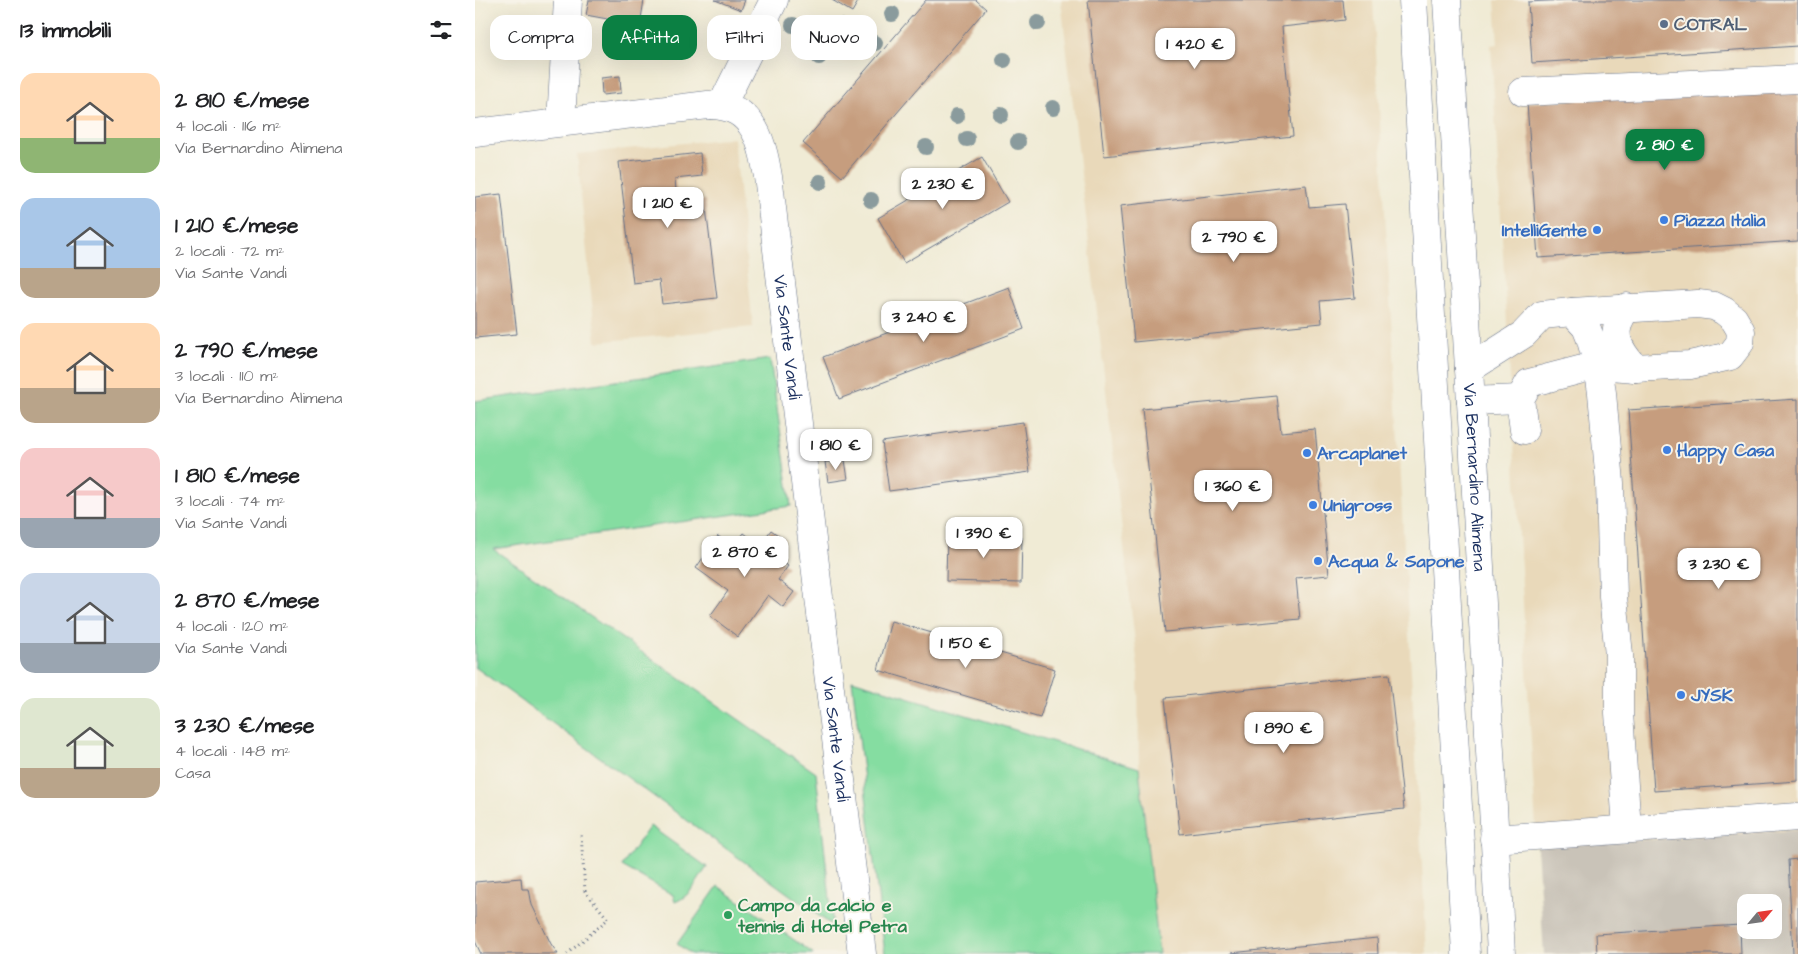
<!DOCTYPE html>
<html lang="it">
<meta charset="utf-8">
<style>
:root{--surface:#fff;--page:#f2f2f2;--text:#202124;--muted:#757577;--accent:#0b8043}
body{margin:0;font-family:"Architects Daughter",sans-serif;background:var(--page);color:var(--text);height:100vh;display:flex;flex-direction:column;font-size:19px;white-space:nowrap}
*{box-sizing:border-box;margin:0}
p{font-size:16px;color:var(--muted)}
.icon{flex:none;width:28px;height:28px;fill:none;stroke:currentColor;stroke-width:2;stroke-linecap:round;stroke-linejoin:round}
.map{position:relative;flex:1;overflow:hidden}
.panel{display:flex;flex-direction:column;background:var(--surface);width:475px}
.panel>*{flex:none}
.banner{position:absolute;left:15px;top:15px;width:475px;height:45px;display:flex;gap:10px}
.needle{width:32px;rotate:61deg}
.fabs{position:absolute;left:1262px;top:894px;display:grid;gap:10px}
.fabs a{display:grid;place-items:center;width:45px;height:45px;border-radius:10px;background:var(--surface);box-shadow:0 5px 20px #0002;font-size:25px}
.price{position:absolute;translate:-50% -42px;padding:0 11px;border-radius:10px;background:#fff;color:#222;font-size:16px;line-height:32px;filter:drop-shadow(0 1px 2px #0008)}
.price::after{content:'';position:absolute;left:50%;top:30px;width:15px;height:11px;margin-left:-8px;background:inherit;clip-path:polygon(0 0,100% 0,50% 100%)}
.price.current{background:var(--accent);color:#fff}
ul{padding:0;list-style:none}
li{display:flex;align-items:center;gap:15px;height:125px;padding:0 20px}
li span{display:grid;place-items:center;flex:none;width:140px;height:100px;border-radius:15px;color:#555}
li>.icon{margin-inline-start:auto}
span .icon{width:60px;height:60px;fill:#fffc;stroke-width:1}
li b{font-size:21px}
h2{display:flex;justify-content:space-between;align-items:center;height:60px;padding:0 20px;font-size:21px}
.chip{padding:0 18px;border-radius:15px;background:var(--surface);box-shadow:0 5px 20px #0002;font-size:18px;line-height:45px}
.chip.current{background:var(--accent);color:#fff}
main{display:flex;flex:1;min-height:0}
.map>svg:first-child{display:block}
.built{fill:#e9d9ba}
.industrial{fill:#c9c3b8;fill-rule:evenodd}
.green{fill:#85dda1;stroke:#508680}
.building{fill:#c69d7e}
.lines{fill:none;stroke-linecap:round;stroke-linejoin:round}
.minor-casing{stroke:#667188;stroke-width:29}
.path{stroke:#667188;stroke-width:3;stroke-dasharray:1 4;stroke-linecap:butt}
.minor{stroke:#fff;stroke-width:28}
.tree{fill:#8a9b9d}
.service-dot{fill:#5c6f8a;stroke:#f7f3e8;stroke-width:2}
.shop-dot{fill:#3f7fe0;stroke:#f7f3e8;stroke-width:2}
.leisure-dot{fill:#2e9e5b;stroke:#f7f3e8;stroke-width:2}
.labels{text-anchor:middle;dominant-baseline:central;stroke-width:4;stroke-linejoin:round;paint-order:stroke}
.service-label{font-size:18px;font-weight:bold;fill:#4e5e75;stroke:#f7f3e8;text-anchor:start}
.shop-label{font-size:18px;font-weight:bold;fill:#366cbe;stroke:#f7f3e8;text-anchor:start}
.street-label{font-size:18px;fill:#1b2f5e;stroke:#f7f3e8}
.leisure-label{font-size:18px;font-weight:bold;fill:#27864d;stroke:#f7f3e8;text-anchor:start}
</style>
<main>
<section class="panel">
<h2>13 immobili<svg class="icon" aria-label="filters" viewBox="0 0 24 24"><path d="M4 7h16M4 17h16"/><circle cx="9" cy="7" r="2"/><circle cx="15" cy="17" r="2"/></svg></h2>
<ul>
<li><span style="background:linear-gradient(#ffd9b3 65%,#8fb573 0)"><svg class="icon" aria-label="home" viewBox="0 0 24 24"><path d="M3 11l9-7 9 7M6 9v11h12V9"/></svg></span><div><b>2 810 €/mese</b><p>4 locali · 116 m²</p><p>Via Bernardino Alimena</p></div></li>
<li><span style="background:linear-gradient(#a9c7e8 70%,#b9a48a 0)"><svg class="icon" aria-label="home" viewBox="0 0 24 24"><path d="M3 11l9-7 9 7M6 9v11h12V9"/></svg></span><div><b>1 210 €/mese</b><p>2 locali · 72 m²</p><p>Via Sante Vandi</p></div></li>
<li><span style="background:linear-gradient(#ffd9b3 65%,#b9a48a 0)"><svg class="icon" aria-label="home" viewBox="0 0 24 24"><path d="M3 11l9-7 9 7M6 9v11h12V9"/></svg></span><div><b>2 790 €/mese</b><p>3 locali · 110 m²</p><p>Via Bernardino Alimena</p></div></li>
<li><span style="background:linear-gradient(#f6c9c9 70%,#9aa5b1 0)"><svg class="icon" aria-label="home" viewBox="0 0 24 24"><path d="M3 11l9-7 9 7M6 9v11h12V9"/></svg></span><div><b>1 810 €/mese</b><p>3 locali · 74 m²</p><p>Via Sante Vandi</p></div></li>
<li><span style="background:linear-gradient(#c9d6e8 70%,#9aa5b1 0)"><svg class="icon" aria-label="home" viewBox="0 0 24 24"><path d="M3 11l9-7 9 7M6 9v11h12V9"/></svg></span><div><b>2 870 €/mese</b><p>4 locali · 120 m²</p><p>Via Sante Vandi</p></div></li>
<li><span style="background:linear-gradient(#dfe7d0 70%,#b9a48a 0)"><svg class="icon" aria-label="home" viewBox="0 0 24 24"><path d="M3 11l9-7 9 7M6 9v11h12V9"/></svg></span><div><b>3 230 €/mese</b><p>4 locali · 148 m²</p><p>Casa</p></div></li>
</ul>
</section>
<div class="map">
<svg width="1323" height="954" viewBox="0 0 1323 954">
<rect width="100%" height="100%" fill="#f7f3e8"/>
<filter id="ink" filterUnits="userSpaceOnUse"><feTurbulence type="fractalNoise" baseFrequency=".02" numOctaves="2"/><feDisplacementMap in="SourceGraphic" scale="10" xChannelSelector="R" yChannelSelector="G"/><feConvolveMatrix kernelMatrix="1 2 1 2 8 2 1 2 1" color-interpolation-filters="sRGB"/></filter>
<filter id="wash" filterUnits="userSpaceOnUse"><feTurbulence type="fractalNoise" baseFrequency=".0096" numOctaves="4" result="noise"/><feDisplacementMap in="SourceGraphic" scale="20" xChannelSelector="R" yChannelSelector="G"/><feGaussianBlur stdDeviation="1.12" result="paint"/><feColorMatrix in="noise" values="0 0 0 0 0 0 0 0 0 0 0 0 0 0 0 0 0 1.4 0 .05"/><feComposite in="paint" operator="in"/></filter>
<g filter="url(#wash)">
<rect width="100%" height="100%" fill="#f0ebd5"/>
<path class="built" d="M586,0h312l54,954h-268l-20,-186 -1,-100z
M1020,0h303v831l-261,16 -46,-802 7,-1z
M259,138l19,189 -157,15 -19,-188z"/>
<path class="industrial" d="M1323,830v124h-254l-7,-107zM1271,902h28v28h-28z"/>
<path class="green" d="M295,359l21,147 -298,43 323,224 17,153 -358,-259v-266z
M377,680l287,88 20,186h-274z
M175,826l57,41c-9,13 -17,30 -32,35l-2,-7 -51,-29z
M243,886l96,68h-123l-14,-10z"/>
<g id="blocks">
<path class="building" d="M114,0h55l-4,25 -54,-10z
M240,0h30l-4,10z
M357,0h27l-7,12z
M451,0h50l10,9 -144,168 -39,-34z
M613,0h255l2,20 -63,7 11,109 -189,20z
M1092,0h231v46l-266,17 -4,-61z
M145,76l1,17 -19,2 -1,-17z
M1323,85v156l-260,17 -11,-155z
M225,153l2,23 -27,3 2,24 28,-3 12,98 -55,6 -3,-24 -26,3 -14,-121z
M507,157l26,45 -104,61 -26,-45z
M831,185l3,22 36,-3 10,94 -35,3 2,22 -188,19 -14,-136z
M26,194l16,140 -42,4v-141z
M534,287l15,42 -185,70 -16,-42z
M802,396l4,36 34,-3 14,146 -33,3 4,41 -135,13 -23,-223z
M1323,399v382l-144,10 -26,-381z
M548,422l7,50 -141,19 -7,-49z
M370,460l3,19 -20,3 -3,-20z
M296,530l14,10 -11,15 14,11 -10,14 16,12 -11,15 -15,-12 -30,42 -28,-21 18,-25 -32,-23 22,-32 15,11 11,-14 16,12z
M472,535l75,2 -1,46 -75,-2z
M416,621l164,48 -15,49 -162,-48z
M914,674l15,135 -224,25 -15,-136z
M1323,859v95h-5l-5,-94z
M46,878l1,11h7l3,16 19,39 7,10h-77l-6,-13v-59z
M1265,925l1,29h-144l-1,-20z
M902,938l1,16h-147v-1z"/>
</g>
</g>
<g filter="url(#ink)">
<use href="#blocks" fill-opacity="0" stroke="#667188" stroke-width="1"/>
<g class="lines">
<g class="minor-casing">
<g id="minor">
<path d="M938,0l24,421 29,533"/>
<path id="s1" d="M972,0l25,419 29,535"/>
<path d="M1048,92l275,-13"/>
<path d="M247,105l52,-105"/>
<path d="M86,122l7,-122"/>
<path id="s2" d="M0,133l233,-28c48,-1 55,40 61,78l93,771"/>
<path d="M1152,307c-18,24 -11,40 8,61"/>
<path d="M994,369l55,-35 18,-19 30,-3 14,15 4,10 8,28 4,28 8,90 3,114 6,58v58l8,116"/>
<path d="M996,401l49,-2"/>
<path d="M1049,430l-4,-31 9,-16 69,-18 37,3 55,-3 40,-9 10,-13 1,-12 -7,-12 -10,-8 -10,-5 -16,-2 -126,8"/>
<path d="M1019,839l304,-22"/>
</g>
</g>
<path class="path" d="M92,954l41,-35 -23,-28 -4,-57"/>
<use href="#minor" class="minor"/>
</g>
<g class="tree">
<circle cx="417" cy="14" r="8"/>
<circle cx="563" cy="23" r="8"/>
<circle cx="318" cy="25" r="8"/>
<circle cx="364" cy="26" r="8"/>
<circle cx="400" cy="43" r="8"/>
<circle cx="344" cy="57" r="8"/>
<circle cx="529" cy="60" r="8"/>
<circle cx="578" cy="108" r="8"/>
<circle cx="526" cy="115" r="8"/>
<circle cx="482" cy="116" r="8"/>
<circle cx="492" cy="139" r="8"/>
<circle cx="543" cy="142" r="8"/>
<circle cx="451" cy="147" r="8"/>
<circle cx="448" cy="177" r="8"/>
<circle cx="345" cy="182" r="8"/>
<circle cx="396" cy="200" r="8"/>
</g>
</g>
<circle class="service-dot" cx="1189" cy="24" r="5"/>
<g class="shop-dot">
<circle cx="1189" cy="220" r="5"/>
<circle cx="1122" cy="230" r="5"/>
<circle cx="1192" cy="450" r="5"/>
<circle cx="832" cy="453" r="5"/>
<circle cx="838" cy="505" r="5"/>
<circle cx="843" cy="561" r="5"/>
<circle cx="1206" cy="695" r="5"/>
</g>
<circle class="leisure-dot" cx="253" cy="915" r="5"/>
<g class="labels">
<g class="service-label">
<text x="1199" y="24">COTRAL</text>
</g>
<g class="shop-label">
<text x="1199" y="220">Piazza Italia</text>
<text x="1112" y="230" text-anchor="end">IntelliGente</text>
<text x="1202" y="450">Happy Casa</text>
<text x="842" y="453">Arcaplanet</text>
<text x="848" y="505">Unigross</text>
<text x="853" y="561">Acqua &amp; Sapone</text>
<text x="1216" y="695">JYSK</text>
</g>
<g class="street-label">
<text stroke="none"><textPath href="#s2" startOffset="501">Via Sante Vandi</textPath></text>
<text stroke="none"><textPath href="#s1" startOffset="478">Via Bernardino Alimena</textPath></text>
<text stroke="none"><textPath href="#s2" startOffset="906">Via Sante Vandi</textPath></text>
</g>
<g class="leisure-label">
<text x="263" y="905">Campo da calcio e<tspan x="263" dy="21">tennis di Hotel Petra</tspan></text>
</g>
</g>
</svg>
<div class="fabs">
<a><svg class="needle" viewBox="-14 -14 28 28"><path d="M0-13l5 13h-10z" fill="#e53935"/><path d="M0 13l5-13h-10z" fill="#757577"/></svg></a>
</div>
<b class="price" style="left:720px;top:70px">1 420 €</b>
<b class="price current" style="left:1190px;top:171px">2 810 €</b>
<b class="price" style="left:468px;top:210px">2 230 €</b>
<b class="price" style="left:193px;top:229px">1 210 €</b>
<b class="price" style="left:759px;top:263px">2 790 €</b>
<b class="price" style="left:449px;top:343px">3 240 €</b>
<b class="price" style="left:361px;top:471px">1 810 €</b>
<b class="price" style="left:758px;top:512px">1 360 €</b>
<b class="price" style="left:509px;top:559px">1 390 €</b>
<b class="price" style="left:270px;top:578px">2 870 €</b>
<b class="price" style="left:1244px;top:590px">3 230 €</b>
<b class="price" style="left:491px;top:669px">1 150 €</b>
<b class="price" style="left:809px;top:754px">1 890 €</b>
<div class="banner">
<a class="chip">Compra</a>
<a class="chip current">Affitta</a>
<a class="chip">Filtri</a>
<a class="chip">Nuovo</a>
</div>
</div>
</main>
